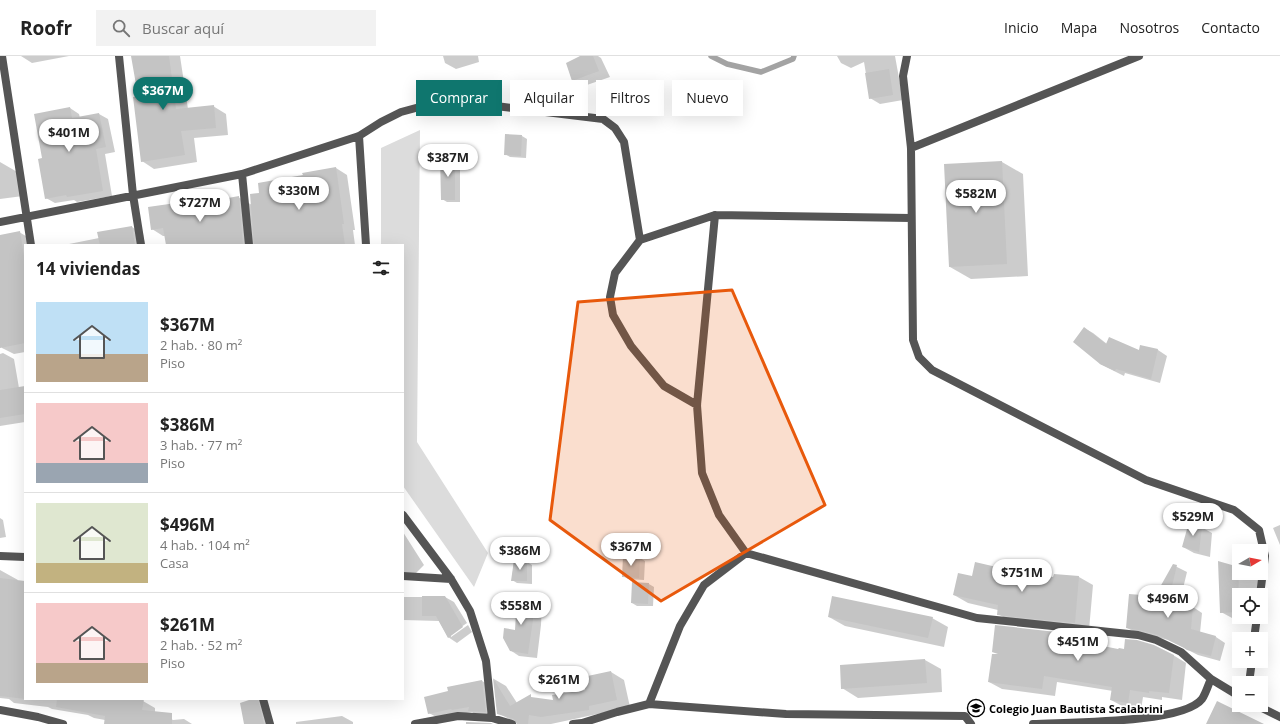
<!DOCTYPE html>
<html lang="es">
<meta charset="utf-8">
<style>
:root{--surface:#fff;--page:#f2f2f2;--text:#222;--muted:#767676;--line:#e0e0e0;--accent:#0f766e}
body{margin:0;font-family:"Open Sans",sans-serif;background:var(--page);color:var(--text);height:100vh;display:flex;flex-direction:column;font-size:15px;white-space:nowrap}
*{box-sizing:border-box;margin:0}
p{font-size:13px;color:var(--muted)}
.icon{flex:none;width:22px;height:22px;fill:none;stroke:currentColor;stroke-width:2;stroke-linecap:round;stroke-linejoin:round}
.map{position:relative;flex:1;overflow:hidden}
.side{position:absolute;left:24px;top:188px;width:380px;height:456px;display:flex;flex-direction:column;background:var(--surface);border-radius:0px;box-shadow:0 4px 16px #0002}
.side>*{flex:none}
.hud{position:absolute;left:416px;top:24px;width:380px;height:36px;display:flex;gap:8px}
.needle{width:26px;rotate:80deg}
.tools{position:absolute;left:1232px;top:488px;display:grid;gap:8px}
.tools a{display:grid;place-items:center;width:36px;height:36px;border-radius:0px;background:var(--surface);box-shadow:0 4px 16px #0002;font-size:20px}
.price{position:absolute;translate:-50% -34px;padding:0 9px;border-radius:14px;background:#fff;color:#222;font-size:13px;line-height:26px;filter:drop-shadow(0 1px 2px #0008)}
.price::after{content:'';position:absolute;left:50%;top:24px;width:12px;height:9px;margin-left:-6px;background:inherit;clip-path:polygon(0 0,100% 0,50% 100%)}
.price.active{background:var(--accent);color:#fff}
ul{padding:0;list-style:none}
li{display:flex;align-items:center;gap:12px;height:100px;padding:0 12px}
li+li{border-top:1px solid var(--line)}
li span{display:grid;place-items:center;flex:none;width:112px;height:80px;border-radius:0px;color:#555}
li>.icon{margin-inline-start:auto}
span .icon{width:48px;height:48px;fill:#fffc;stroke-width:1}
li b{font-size:17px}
h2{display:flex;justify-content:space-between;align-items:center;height:48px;padding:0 12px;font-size:17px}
.tag{padding:0 14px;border-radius:0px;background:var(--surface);box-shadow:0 4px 16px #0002;font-size:14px;line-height:36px}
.tag.active{background:var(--accent);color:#fff}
header{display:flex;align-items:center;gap:24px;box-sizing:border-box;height:56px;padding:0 20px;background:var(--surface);border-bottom:1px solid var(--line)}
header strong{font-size:19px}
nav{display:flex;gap:22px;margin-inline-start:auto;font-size:14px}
.search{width:280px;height:36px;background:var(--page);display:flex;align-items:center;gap:10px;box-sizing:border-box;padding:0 14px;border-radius:0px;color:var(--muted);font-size:15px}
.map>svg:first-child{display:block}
.green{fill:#dcdcdc}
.shadow{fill:#0003}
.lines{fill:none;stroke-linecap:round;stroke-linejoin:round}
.stream{stroke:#a3a3a3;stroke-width:5.5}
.building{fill:#c4c4c4}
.minor{stroke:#555;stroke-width:8}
.marked{fill:#e8590c;fill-opacity:0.2;stroke:#e8590c;stroke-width:3;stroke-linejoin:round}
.labels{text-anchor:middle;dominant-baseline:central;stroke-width:3.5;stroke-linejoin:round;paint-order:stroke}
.poi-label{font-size:11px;font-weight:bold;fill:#000;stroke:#fff;text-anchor:start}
</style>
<header>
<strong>Roofr</strong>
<div class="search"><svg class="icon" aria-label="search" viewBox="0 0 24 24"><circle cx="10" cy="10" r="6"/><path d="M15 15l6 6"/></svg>Buscar aquí</div>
<nav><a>Inicio</a><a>Mapa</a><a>Nosotros</a><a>Contacto</a></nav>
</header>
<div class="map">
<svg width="1280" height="668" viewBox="0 0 1280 668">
<rect width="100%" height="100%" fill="#fff"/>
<path class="green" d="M420,74l-3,312 71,111 -14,34 -71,-101v-241h-22v-97z"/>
<path class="shadow" d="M21,0h48l-37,7z
M132,0h48l8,53 25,-3 13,8 2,21 -34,3 3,24 -43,7 -12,-8 -3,-64z
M443,0h35l1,6 -23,7 -11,-6z
M582,0h16l3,2 9,19 -26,9 -11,-6z
M837,0h58l8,44 -23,4 -10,-6 -6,-36 -13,6 -10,-5z
M70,52l9,6 1,4 19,-4 9,5 7,33 -10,2 7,42 -35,6 -3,-2 -19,3 -9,-5 -3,-39z
M522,80l5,3 -1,19 -16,-1 -5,-3z
M455,101l5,3v42h-13l-5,-3z
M0,106l19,11 4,23 -23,3z
M1002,106l21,12 5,102 -57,3 -21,-12z
M336,112l11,7 8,55h-2l2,15h-188l-2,-9h-2l-11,-7 -3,-21 34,-5 5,3 50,-9 14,8 8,-11 44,-18z
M132,171l11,7 2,11h-81l35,-7z
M19,176l12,7 1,6h-7v107l-11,2 -12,-6 -2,-9v-103z
M1084,272l9,5 14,11 32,7 2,-5 17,4 9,6 -7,27 -35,-10 -1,3 -24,-12z
M3,297l11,6 5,29 6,-1v35l-25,4v-72z
M0,462l3,2 3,17 -6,1z
M1280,469v20l-7,-17z
M1201,471l11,6 -2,24 -16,-4 -11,-6z
M403,476l21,33 -15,15 -6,-3z
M640,502l5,3 -1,19 -16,-1 -5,-3z
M514,505l13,1 5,3v19l-15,-1 -5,-3z
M1219,507l20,5v5h16l7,4 -4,17 -9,-2v3h-10v22l10,1h-17l-11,-6z
M1173,509l14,7 -8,33 14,2 9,6 -2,20 16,4 9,6 -5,18 -22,-6 -30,-15 -18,-5 -13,-2 -10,-5 29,-31z
M0,514l18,10 -1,1 8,1v75l-25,-12z
M1026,519l28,3 25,-1 14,8 -4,45 -77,-8 -14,-8v-4l-30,-7 -14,-8 18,-18z
M649,528l5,3 -1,19h-16l-5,-3z
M403,541h42l9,5 13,21 -16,11v3l17,-12 4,7 -15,11 -9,-6 -9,-16 -36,-1z
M534,542l8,5 -1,22 -4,33 -18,-2 -9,-6 6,-19z
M829,561l103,1 16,9 -4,20 -99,-21z
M1074,579l13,7 -1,2 33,6 54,5 13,8 -4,37 -20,-3v3l-19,-3 -2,13 -17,-3 -13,-7 2,-9 -56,-9 -2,14 -53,-7 -13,-7 10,-27z
M925,604l16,9 1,23 -84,6 -16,-10z
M0,606l25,4v33h102l16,2 12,7v5h6l12,7 11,-1 8,5h-87v-4l-11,-2 -6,-3 -36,-6 -4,-2 -34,-4 -5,-4 -9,-1z
M611,616l13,8 6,27 -79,17h-33l-20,-11 -4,-34 12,7 11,17 37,-1 32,-11z
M482,625l9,5 3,31 -16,-1 -6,-4 -34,6 -9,-5 20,-21 -1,-4z
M255,643h4l14,25h-28z
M342,660l11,6v2h-57v-2z"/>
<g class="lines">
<path class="stream" d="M711,0l16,8 34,8 32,-13 1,-3"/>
</g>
<path class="building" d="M131,0h38l7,53 38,-4 2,23 -35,3 4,24 -44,7 -8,-65 5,-1z
M580,0h13l6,15 -27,10 -6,-18z
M889,13l4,26 -24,4 -4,-26z
M70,51l2,11 27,-5 7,34 -10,2 7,42 -36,6 -1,-2 -21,4 -7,-40 4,-1 -8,-44z
M505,78l17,1 -1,21 -17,-1z
M440,100h15v44h-14z
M1002,105l5,103 -58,3 -5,-103z
M336,111l8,57h-2l3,21h-91l-4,-51 9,-1 -1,-10 45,-8 -1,-2z
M239,140l4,49h-77l-3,-17 -12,2 -3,-23 35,-5 1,4z
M132,170l3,19h-35l-3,-13z
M20,175l5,31v81l-25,5v-113z
M1084,271l22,17 3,-7 30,13 1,-5 18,4 -7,30 -35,-10 -1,2 -15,-7 -27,-22z
M25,330v28l-25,4v-28z
M1189,466l13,4 -3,26 -17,-5z
M623,500l17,1 -1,21 -17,-1z
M514,504l13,1v20h-16z
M1218,505l21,6 -1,45 -18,1z
M975,506l52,12 26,3 1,-3 25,2 -4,47 -78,-8 1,-10 -45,-10 5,-22 14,3z
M1173,508l4,1 -8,34h2l-1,5 23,2 -2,23 25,7 -5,20 -24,-6 -4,-3 -25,-12 -19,-5 -13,-2 3,-34 26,2z
M0,522l25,3v118l-25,-3z
M632,526l17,1 -1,21 -17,-1z
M422,540h23l18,31 -15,11 -12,-22h-14z
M517,540l17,1 -1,23 -5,34 -18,-3 -7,-13 1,-10 11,2z
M832,540l101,21 -5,21 -100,-21z
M995,569l79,9 -1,6 45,9 1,-1 5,1 1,-10 12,1 17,5 20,10 -5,38 -20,-2v2l-19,-3 -2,13 -18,-3 2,-13 -68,-11 -2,13 -54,-7 4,-28h6l-6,-2z
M925,603l2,24 -86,6 -1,-24z
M611,615l6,29 -28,6v4l-48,7 -12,-2 -1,9h-11l-3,-5 -17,-5 -4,-36 17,28 21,-12v3l22,3 -1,-5 33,-5 -2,-13z
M482,624l4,32 -18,-1 1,-4 -17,3 -1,-1 -23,5 -4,-17 24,-6 -1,-4z
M57,643h87l-2,11 30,3v11h-68l1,-8 -49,-9z
M252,643h6l6,25h-20l-4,-21z
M1217,645l47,23h-58z
M466,666l25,1 2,1h-27z"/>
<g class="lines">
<path class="minor" d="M2,0l29,189
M119,0l14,139 8,50
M907,0l-4,20 8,72 2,192 6,17 13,13 214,110 88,30 25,20 6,26 -5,39
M359,80l7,109
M911,92l228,-92
M242,118l7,71
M715,159l-18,190 5,68 17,42 27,38 231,65 161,17 18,5 25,12 30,27 28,17
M0,166l242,-48 117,-38 22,-14 20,-10 26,-7 17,-3 52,4 107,13 12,9 9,14 16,98
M697,349l-33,-19 -33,-40 -18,-31 -3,-18 5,-24 25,-33 75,-25 196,3
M403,459l48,64 19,32 16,50 6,57
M0,500l25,1
M403,520l48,3
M1254,583l3,-22
M1249,627l3,-22
M263,643l7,25
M649,648l31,-78 24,-41 42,-32
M1256,649l24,12
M0,654l38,7 25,7
M415,668l43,-8 34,2 20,6
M573,668l9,-1 35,-11 32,-8 137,10 179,2 6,8
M1033,668c33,-2 150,0 169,-25 4,-6 6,-14 9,-20"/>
</g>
<path class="marked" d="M732,234l93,215 -164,96 -111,-81 28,-218z"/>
<defs>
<g id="school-ring" transform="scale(0.9)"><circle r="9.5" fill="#fff" stroke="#000" stroke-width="1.5"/><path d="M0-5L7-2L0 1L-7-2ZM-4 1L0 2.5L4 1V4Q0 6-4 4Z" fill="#000"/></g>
</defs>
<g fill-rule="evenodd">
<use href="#school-ring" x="976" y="652"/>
</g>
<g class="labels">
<g class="poi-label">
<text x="989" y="652">Colegio Juan Bautista Scalabrini</text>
</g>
</g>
</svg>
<div class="tools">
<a><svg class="needle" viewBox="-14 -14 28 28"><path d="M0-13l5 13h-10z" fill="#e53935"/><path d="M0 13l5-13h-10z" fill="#767676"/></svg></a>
<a><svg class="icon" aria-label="locate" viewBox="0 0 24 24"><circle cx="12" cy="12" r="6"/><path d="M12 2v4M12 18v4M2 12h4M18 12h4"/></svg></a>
<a>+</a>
<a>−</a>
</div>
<b class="price active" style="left:163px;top:55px">$367M</b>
<b class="price" style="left:69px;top:97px">$401M</b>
<b class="price" style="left:448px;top:122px">$387M</b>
<b class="price" style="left:299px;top:155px">$330M</b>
<b class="price" style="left:976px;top:158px">$582M</b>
<b class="price" style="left:200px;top:167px">$727M</b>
<b class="price" style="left:1193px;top:481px">$529M</b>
<b class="price" style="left:631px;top:511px">$367M</b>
<b class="price" style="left:520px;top:515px">$386M</b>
<b class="price" style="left:1022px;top:537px">$751M</b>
<b class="price" style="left:1168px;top:563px">$496M</b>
<b class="price" style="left:521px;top:570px">$558M</b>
<b class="price" style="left:1078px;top:606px">$451M</b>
<b class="price" style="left:559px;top:644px">$261M</b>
<div class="hud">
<a class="tag active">Comprar</a>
<a class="tag">Alquilar</a>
<a class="tag">Filtros</a>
<a class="tag">Nuevo</a>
</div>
<section class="side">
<h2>14 viviendas<svg class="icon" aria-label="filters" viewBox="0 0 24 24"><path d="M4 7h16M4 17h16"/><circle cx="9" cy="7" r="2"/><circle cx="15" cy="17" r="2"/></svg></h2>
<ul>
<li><span style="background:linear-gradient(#bfe0f5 65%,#b9a48a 0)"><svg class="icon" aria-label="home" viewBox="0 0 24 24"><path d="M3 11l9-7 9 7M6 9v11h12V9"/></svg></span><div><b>$367M</b><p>2 hab. · 80 m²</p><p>Piso</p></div></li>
<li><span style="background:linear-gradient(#f6c9c9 75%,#9aa5b1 0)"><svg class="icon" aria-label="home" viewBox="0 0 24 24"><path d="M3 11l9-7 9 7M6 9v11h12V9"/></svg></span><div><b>$386M</b><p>3 hab. · 77 m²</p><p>Piso</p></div></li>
<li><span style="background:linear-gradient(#dfe7d0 75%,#c2b280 0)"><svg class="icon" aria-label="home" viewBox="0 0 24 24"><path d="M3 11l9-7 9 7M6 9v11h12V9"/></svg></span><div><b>$496M</b><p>4 hab. · 104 m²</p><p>Casa</p></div></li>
<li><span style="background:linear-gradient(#f6c9c9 75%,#b9a48a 0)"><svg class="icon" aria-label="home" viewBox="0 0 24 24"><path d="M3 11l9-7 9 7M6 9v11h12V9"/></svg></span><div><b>$261M</b><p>2 hab. · 52 m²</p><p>Piso</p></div></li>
</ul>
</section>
</div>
